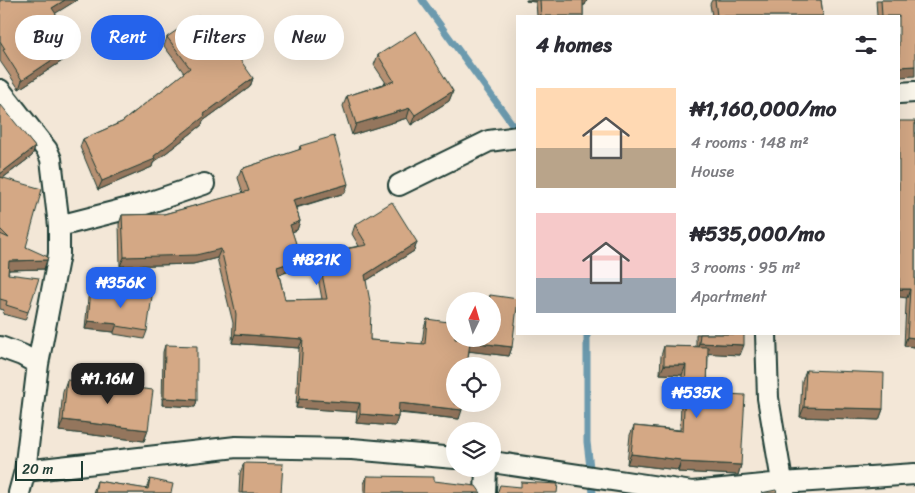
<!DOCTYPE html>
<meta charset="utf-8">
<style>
:root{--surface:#fff;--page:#f2f2f3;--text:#2b2b33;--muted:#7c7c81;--accent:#2563eb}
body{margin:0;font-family:Sriracha,sans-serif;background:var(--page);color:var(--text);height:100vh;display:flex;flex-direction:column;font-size:19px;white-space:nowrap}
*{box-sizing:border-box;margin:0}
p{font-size:16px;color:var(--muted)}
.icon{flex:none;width:28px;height:28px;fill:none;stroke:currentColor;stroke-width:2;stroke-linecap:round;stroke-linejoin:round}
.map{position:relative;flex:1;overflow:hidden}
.side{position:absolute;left:516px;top:15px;width:384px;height:320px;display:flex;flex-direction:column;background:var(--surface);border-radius:0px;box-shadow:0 5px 20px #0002}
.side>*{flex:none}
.banner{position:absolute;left:15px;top:15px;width:426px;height:45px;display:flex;gap:10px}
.needle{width:32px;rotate:5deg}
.buttons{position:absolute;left:446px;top:292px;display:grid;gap:10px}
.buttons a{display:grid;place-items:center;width:55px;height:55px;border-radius:50%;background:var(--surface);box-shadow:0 5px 20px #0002;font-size:25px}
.scale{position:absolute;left:15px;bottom:12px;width:68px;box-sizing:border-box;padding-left:5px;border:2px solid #1f3d34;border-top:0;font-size:14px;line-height:18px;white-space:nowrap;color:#1f3d34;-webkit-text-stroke:4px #fbf7ec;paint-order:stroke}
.price{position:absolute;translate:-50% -42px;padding:0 11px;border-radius:10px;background:var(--accent);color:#fff;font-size:16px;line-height:32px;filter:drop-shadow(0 1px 2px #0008)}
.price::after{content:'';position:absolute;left:50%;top:30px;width:15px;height:11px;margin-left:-8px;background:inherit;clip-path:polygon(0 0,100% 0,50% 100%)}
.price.selected{background:#222;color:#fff}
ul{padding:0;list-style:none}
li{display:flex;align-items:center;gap:15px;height:125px;padding:0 20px}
li span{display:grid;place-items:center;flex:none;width:140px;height:100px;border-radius:0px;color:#555}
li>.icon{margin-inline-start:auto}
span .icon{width:60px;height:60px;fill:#fffc;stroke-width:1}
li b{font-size:21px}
h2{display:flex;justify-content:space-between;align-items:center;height:60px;padding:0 20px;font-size:21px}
.tag{padding:0 18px;border-radius:22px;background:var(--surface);box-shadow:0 5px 20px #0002;font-size:18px;line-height:45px}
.tag.selected{background:var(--accent);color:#fff}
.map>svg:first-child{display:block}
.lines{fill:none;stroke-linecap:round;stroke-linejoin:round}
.stream{stroke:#6c9aae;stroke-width:7}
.minor-casing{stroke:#1f3d34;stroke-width:24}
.minor{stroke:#fbf7ec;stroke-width:20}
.wall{fill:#b69072;stroke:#1f3d34}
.shaded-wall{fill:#94765d;stroke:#1f3d34}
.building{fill:#d4a885;stroke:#1f3d34}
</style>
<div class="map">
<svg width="915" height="493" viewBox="0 0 915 493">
<rect width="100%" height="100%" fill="#f3e7d7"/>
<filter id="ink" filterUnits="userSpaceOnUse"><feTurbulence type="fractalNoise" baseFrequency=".02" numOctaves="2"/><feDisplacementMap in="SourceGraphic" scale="10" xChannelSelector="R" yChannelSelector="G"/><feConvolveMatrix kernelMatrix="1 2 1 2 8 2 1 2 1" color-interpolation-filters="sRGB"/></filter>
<g filter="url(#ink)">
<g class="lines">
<path class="stream" d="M422,0l96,132
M587,334v108l6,51"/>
<g class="minor-casing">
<path id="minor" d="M0,90l47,60 4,9 8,67v28l-21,110 -13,107 -6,22
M899,93l16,-1
M399,185l90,-44 29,-4
M59,226l86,-22 59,-20
M766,334l2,64 16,95
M0,347l22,8 16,9
M492,462l200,30 90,-9 133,-9
M25,471l211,-24 116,2 103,9
M485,493l1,-24"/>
</g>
<use href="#minor" class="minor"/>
</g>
<path class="wall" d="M0,0h77l-22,13 21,31 -3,10 -54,35 -19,-28z
M526,0h61l-2,5h-2v11h-46l-1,-14 -10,-1z
M712,0h109l2,16h-111l-2,-12z
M876,0h39l-16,16h-22z
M167,37l59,14 27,27 -3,9 -47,34 -1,4 -49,38 -1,4 -54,23 -18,-43 3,-8 39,-17 62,-49 -20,-27z
M378,55l75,36 -4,10 -38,24 -4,-7 -55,17 -9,-29 4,-10 39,-13 -12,-18z
M0,106l35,41 -3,9 -29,22 23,69 21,13 -3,9 -35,1 -1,4 20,38 -3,8 -22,-6 1,-4 -4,-1z
M915,121v226l-11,-1z
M300,146l45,47 -49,15 4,13 -3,9 -5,2 9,27 -3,9 -19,7 6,25 37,-1 -7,-36 3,-9 41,-8 -7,-12 3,-9 62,17 -3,9 -48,30 4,59 52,4 2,-16 3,-9 65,20v-38h-4l2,-6 22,52 -3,9 -40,-5 -10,68 -61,-6v4l-3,9 -39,-3 1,-11 -61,-4 3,-60 -67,-5 1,-20 -16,-65 -24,6 -73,2 -1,-42 3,-9 42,-1 79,-21 -5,-15 3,-9 58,-19z
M91,291l33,3v-2l23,39 -3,8 -30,-5v-2l-29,-3 3,-31z
M696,334h48l-4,21 -32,-2 -1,40 34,72 -3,10 -60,-3v-2l-51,-6 3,-29 4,-9 46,4 2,-55 -22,-1 1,-18 3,-10 32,1z
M165,345l32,55 -2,7 -33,-2 1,-53z
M806,370l77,39 -4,11 -79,-3 2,-36z
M67,380l81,50 -4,11 -85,-10 4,-40z
M244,463l37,30h-42l1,-20z
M367,476l114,17h-117v-9z
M150,479l21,14h-78l4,-12 49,8z"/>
<path class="shaded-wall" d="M65,0h12l-29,18 4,-10z
M527,0h10l-1,2 -10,-1z
M581,0h6l-2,5h-6z
M76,44l-3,10 -54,35 3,-9z
M915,66v10l-16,1v-10z
M253,78l-3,9 -47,34 -1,4 -49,38 -1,4 -54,23 4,-9 52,-25 50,-42z
M453,91l-4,10 -38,24 4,-10z
M410,108l-3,10 -55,17 4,-11z
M35,147l-3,9 -32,24v-6z
M348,184l-3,9 -55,16 3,-9z
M300,221l-3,9 -10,4 3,-9z
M417,242l-3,9 -53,33 4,-9z
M221,249l-4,9 -24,6 -73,2 4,-9z
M301,259l-3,9 -24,8 3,-9z
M47,260l-3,9 -38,1 3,-9z
M899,289h11l-3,9 -8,-1z
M88,321l29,3 -3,8 -29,-3z
M235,334l68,5 -4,9 -67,-5z
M907,337l8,1v9l-11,-1z
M470,342l42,5 -3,9 -42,-5z
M699,343l45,2 -4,10 -44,-2z
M664,365h22l-4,10 -22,-1z
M164,398l33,2 -2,7 -33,-2z
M299,399l61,4 -3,9 -61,-4z
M399,403l63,7 -3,9 -63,-7z
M804,407l79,2 -4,11 -79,-3z
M360,414l38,3 -3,9 -39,-3z
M63,420l85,10 -4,11 -85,-10z
M631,454l50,6 -3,10 -51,-6z
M681,462l60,3 -3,10 -60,-3z"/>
<path class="building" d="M0,0h65l-13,8 24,36 -54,36 -19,-30 2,-1 -5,-8z
M540,0h43v16h-42z
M715,0h106l2,16h-106z
M881,0h34v66l-16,1v-51h-17z
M199,15l27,36 5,-4 22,31 -49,36 1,2 -51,40 1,3 -53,22 -19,-42 39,-17 68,-54 -23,-31z
M416,31l37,60 -38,24 -5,-7 -54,16 -9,-28 47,-15 -16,-26z
M1,105l34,42 -35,27v-68z
M899,121h16v217l-8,-1 3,-48h-11z
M334,136l14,48 -55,16 7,21 -10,4 11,34 -24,8 8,33 42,-1 -9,-45 49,-9 -12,-20 37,-23 25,40 -52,33 6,32 -1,33 55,4 2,-25 28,4v16h37v-38h-3l1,-6 28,4 -6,48 -42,-5 -3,24h-12v38h8l-1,6 -63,-7 -1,14 -38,-3v-11l-61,-4 4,-60 -68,-5 1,-20 -15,-65 -25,6 -72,2 -2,-42 42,-1 85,-23 -8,-22 60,-20 -1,-3z
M0,177l42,12 -16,58 22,10 -1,3 -38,1 -1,13 31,4 -11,34 -22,-7 1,-4 -7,-2v-65l9,4 -9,-9z
M91,291l34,3 -1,-2 28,4 -5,35 -30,-5v-2l-29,-3z
M700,334h44v11l-45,-2z
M165,345l32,1v54l-33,-2z
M664,346l44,1 -1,46 38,2 -4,70 -60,-3v-2l-50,-6 3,-28 49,5 3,-66h-22z
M806,370l78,3 -1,36 -79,-2z
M67,380l86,10 -5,40 -85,-10z
M244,463l39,1 -2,29h-39z
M367,476l67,1v4l42,5 5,7h-115z
M150,479l23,5 -2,9h-76l2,-12 51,8z
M521,482l37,2 -1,9h-61l2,-2 2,-6 21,2z
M776,490l1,3h-16z"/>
</g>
</svg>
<div class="buttons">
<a><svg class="needle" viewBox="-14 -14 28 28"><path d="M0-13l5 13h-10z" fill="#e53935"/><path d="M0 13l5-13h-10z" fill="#7c7c81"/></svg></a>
<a><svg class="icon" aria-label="locate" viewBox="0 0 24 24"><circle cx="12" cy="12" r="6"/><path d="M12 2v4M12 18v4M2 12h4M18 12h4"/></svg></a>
<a><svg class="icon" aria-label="layers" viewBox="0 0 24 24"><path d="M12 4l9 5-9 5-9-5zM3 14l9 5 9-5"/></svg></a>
</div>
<div class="scale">20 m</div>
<b class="price" style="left:317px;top:286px">₦821K</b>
<b class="price" style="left:121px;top:309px">₦356K</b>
<b class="price selected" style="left:108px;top:405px">₦1.16M</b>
<b class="price" style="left:697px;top:419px">₦535K</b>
<div class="banner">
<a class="tag">Buy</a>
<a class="tag selected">Rent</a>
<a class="tag">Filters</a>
<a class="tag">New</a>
</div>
<section class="side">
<h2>4 homes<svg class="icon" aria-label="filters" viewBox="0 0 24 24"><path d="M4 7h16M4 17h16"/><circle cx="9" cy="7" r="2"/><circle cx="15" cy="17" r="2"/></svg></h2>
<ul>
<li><span style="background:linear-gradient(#ffd9b3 60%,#b9a48a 0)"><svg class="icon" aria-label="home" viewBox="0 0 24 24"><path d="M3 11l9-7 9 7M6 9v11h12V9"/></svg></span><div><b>₦1,160,000/mo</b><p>4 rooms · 148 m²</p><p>House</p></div></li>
<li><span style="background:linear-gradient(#f6c9c9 65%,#9aa5b1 0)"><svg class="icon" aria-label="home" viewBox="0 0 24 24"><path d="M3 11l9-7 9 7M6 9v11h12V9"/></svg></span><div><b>₦535,000/mo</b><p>3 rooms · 95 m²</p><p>Apartment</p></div></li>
</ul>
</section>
</div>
